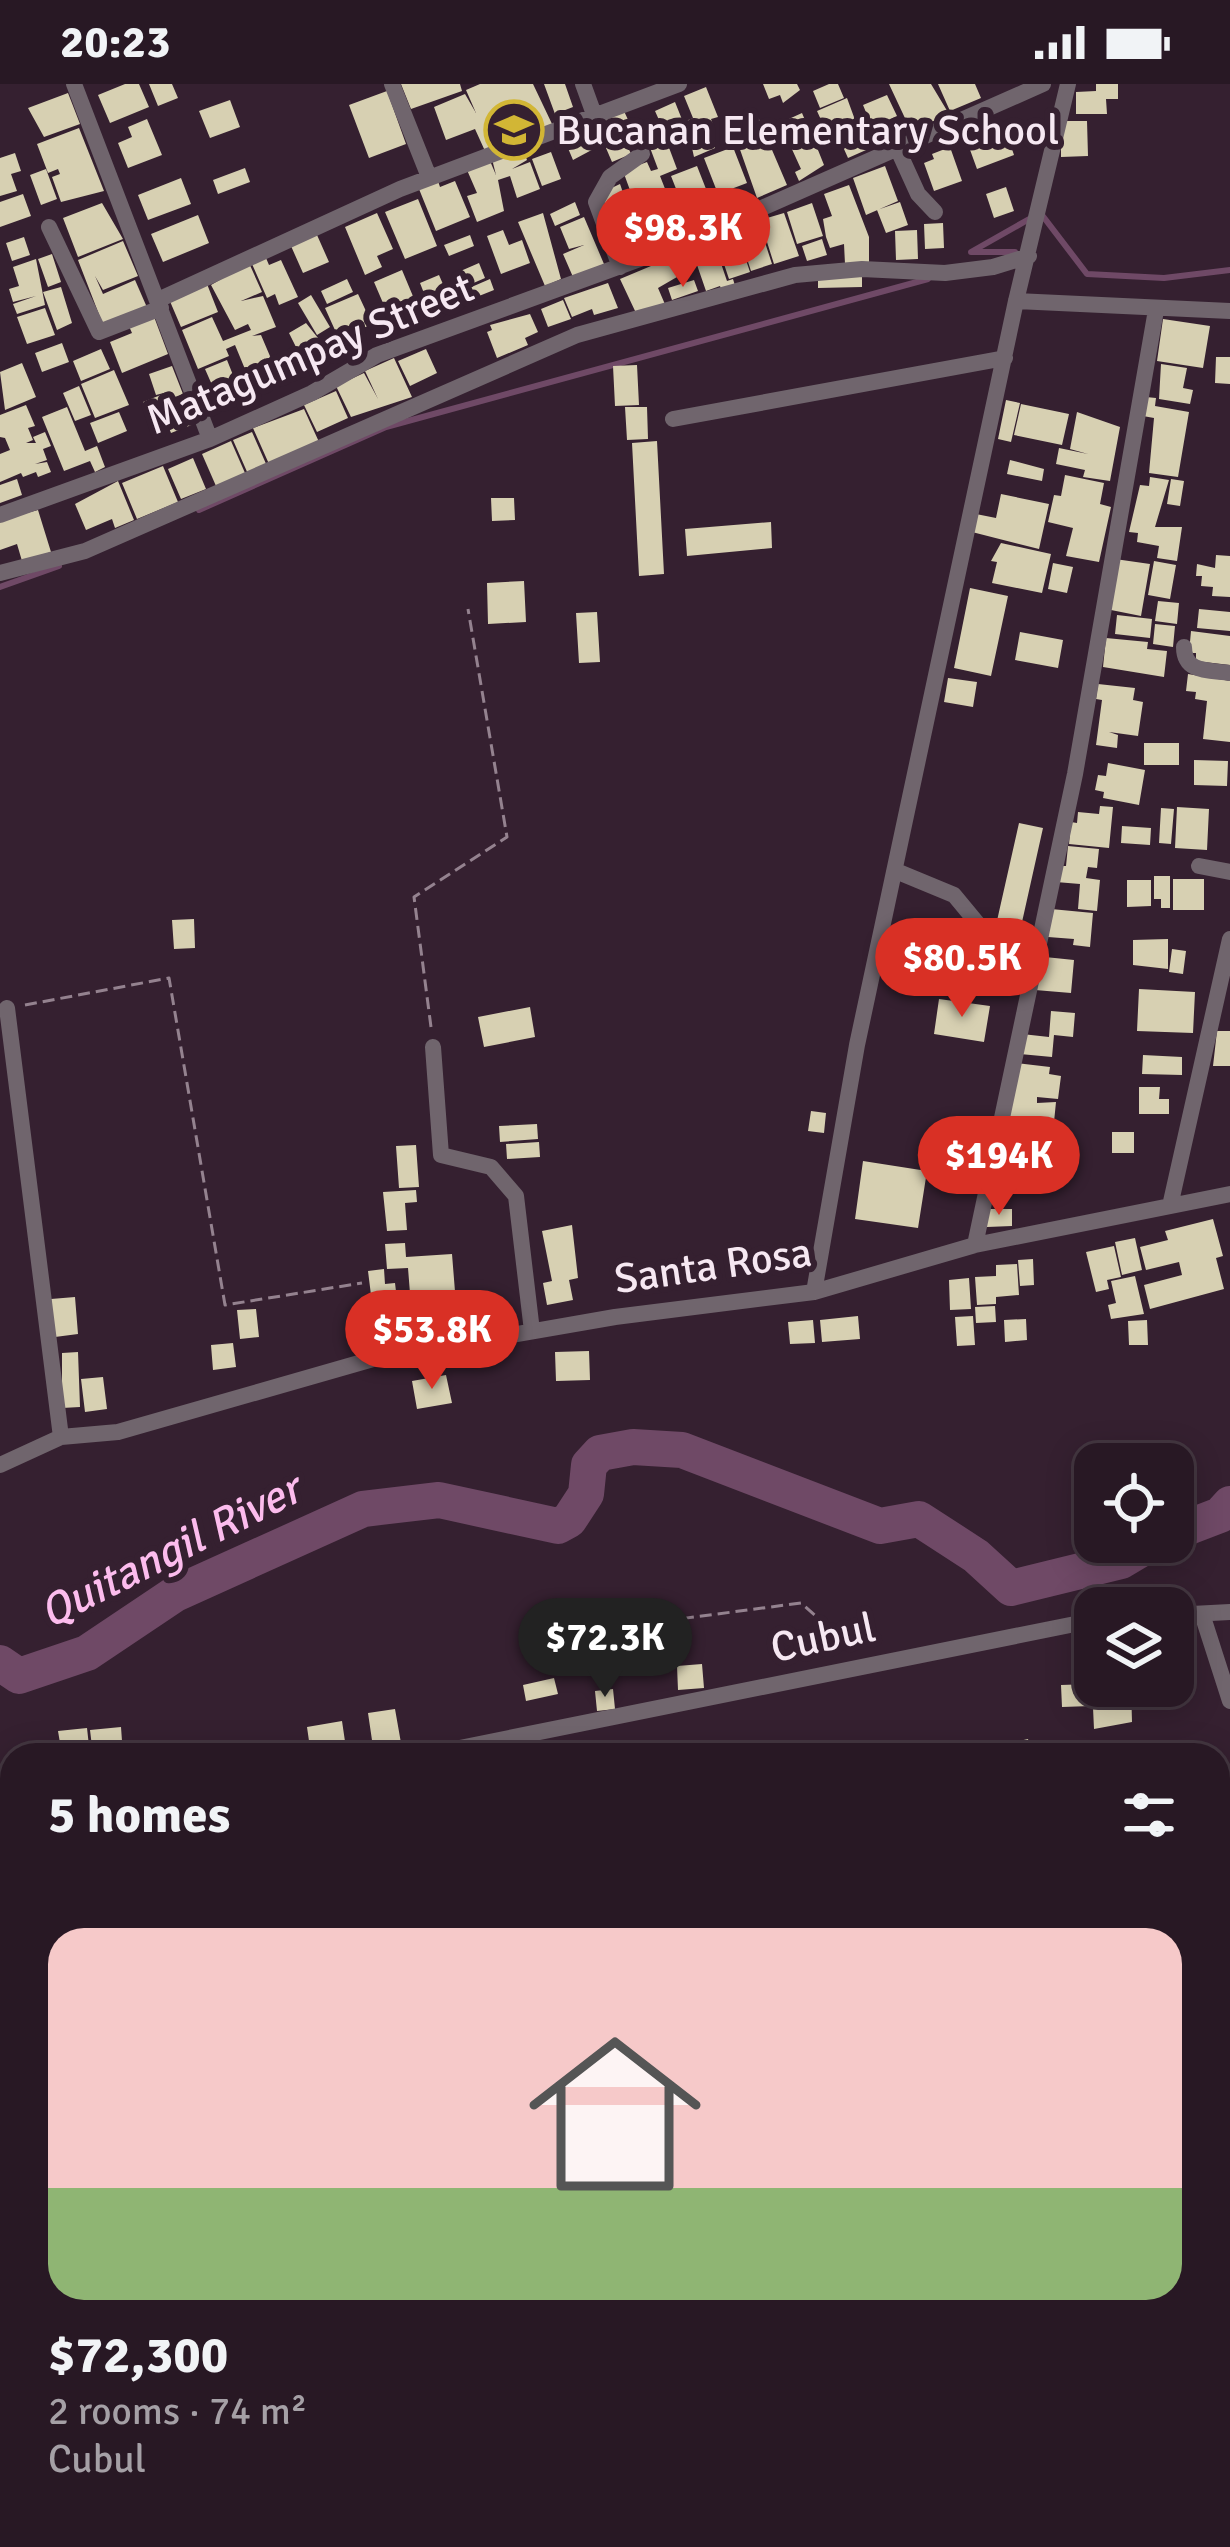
<!DOCTYPE html>
<meta charset="utf-8">
<style>
:root{--surface:#281824;--page:#30212c;--text:#f1f3f6;--muted:#a5a0a6;--line:#443741;--accent:#d93025}
body{margin:0;font-family:Signika,sans-serif;background:var(--page);color:var(--text);height:100vh;display:flex;flex-direction:column;font-size:45px;white-space:nowrap}
*{box-sizing:border-box;margin:0}
p{font-size:39px;color:var(--muted)}
.icon{flex:none;width:66px;height:66px;fill:none;stroke:currentColor;stroke-width:2;stroke-linecap:round;stroke-linejoin:round}
.map{position:relative;flex:1;overflow:hidden}
.sheet{position:absolute;left:0px;top:1659px;width:1230px;height:804px;display:flex;flex-direction:column;background:var(--surface);border-radius:36px 36px 0 0;box-shadow:0 6px 30px #0003,0 0 0 3px var(--line)}
.sheet>*{flex:none}
.buttons{position:absolute;left:1074px;top:1359px;display:grid;gap:24px}
.buttons a{display:grid;place-items:center;width:120px;height:120px;border-radius:24px;background:var(--surface);box-shadow:0 6px 30px #0003,0 0 0 3px var(--line);font-size:60px}
.price{position:absolute;translate:-50% -102px;padding:0 27px;border-radius:42px;background:var(--accent);color:#fff;font-size:39px;line-height:78px;filter:drop-shadow(0 3px 6px #0008)}
.price::after{content:'';position:absolute;left:50%;top:72px;width:36px;height:27px;margin-left:-18px;background:inherit;clip-path:polygon(0 0,100% 0,50% 100%)}
.price.active{background:#222;color:#fff}
ul{padding:0;list-style:none}
li{display:grid;align-content:center;gap:24px;height:636px;padding:0 48px}
li+li{border-top:3px solid var(--line)}
li span{display:grid;place-items:center;height:372px;border-radius:36px;color:#555}
li>.icon{margin-inline-start:auto}
span .icon{width:216px;height:216px;fill:#fffc;stroke-width:1}
li b{font-size:51px}
h2{display:flex;justify-content:space-between;align-items:center;height:144px;padding:0 48px;font-size:51px}
.status{display:flex;justify-content:space-between;align-items:center;height:84px;padding:0 60px;background:var(--surface);direction:ltr}
.status svg{height:33px;fill:currentColor}
.map>svg:first-child{display:block}
.lines{fill:none;stroke-linecap:round;stroke-linejoin:round}
.stream{stroke:#6f4966;stroke-width:6}
.river{stroke:#6f4966;stroke-width:36}
.building{fill:#d7d0b2}
.path{stroke:#94828f;stroke-width:3;stroke-dasharray:12 6;stroke-linecap:butt}
.lane{stroke:#70656d;stroke-width:9}
.street{stroke:#70656d;stroke-width:16}
.labels{text-anchor:middle;dominant-baseline:central;stroke-width:12;stroke-linejoin:round;paint-order:stroke}
.poi-label{font-size:42px;fill:#f6e8f2;stroke:#352030;text-anchor:start}
.street-label{font-size:42px;fill:#f6e8f2;stroke:#352030}
.water-label{font-size:45px;font-style:italic;fill:#fcbced;stroke:#352030}
</style>
<div class="status"><b>20:23</b><svg viewBox="0 0 49 12"><path d="M0 12V9h3v3zM5 12V6h3v6zM10 12V3h3v9zM15 12V0h3v12zM26 1h20v11H26zM47 4h2v5h-2z"/></svg></div>
<div class="map">
<svg width="1230" height="2463" viewBox="0 0 1230 2463">
<rect width="100%" height="100%" fill="#352030"/>
<g class="lines">
<path class="stream" d="M1042,131l45,59 77,4 66,-8
M1015,168h-44l60,-34
M199,426l187,-83 542,-148
M0,503l59,-21
M1189,2463l41,-12"/>
<path class="river" d="M1173,1449l47,-18 10,-11
M0,1579l19,13 68,-23 88,-59 188,-85 76,-9 119,26 11,-6 17,-26 3,-29 11,-12 33,-6 49,3 198,76 39,-7 57,37 35,32 110,-27 32,-19"/>
</g>
<path class="building" d="M125,0h14l10,23 -39,16 -12,-28z
M149,0h23l6,14 -20,8z
M401,0h59l2,7 -51,18z
M480,0h53l20,42 -68,25 -10,-22 -29,11 -12,-33 31,-13 11,19 -10,-23z
M544,0h21l8,23 -18,7z
M763,0h34l3,6 -17,13 -3,-8 -11,4z
M829,0h9l6,14 -24,10 -7,-17z
M889,0h42l18,30 -38,17z
M938,0h37l6,14 -31,13z
M1096,0h22v15h-12l1,15h-31v-22l20,-1z
M706,3l12,30 -7,2 4,11 -5,1 -5,-9 10,26 -21,9 -8,-36 7,-3 -9,-22z
M387,7l19,53 -37,14 -20,-53z
M68,9l12,31 -36,13 -16,-29z
M887,11l10,21 -25,11 -9,-22z
M847,14l19,52 -18,8 -8,-18 -8,4 -15,-33z
M230,16l10,27 -30,11 -11,-27z
M675,18l14,35 -21,8 9,24 -17,7 15,38 -32,12 -20,-55 24,-9 4,9 7,-2 -9,-24 18,-7 -12,-27z
M623,25l8,17 -28,11 -7,-17z
M755,26l32,75 -30,13 -27,-77z
M802,29l8,19 8,-3 6,13 -8,3 8,20 -25,16 -4,-9 6,-3 -21,-46z
M147,35l15,36 -34,13 -10,-25 14,-6 -4,-10z
M591,36l10,25 -28,15 -11,-26z
M1061,37h26l1,35 -27,1z
M79,44l25,63 -43,11 -9,-25 8,-3 -2,-5 -10,4 -11,-29z
M622,49l9,21 -19,8 -9,-21z
M1007,50l7,21 -37,14 -8,-22z
M733,63l14,36 -29,11 -14,-36z
M950,63l12,34 -28,10 -10,-28 10,-4 -2,-5z
M523,65l4,11 -15,9 18,-7 10,27 -23,9 -7,-22 -12,4 6,31 -27,11 -10,-26 10,-3 -10,-23 23,-9 6,14 -4,-16z
M551,68l10,27 -19,7 -10,-27z
M15,69l6,18 -10,3 6,17 -17,5v-38z
M697,82l11,28 -26,10 -11,-28z
M885,82l13,35 -32,14 -13,-37z
M245,84l5,14 -32,12 -5,-14z
M46,85l11,30 -16,6 -11,-30z
M181,94l10,26 -43,16 -10,-25z
M438,97l2,6 15,-6 15,36 -34,14 -17,-42z
M620,100l14,40 -20,7 -13,-38z
M849,101l20,52v28l-24,-1 -1,-20 -14,4 -4,-11 -3,-18 9,-3 -8,-22z
M1006,103l8,24 -20,7 -8,-24z
M23,110l8,22 -31,11v-25z
M418,115l19,47 -32,13 -20,-47z
M575,118l5,13 -25,11 -5,-12z
M900,118l8,23 -22,8 -9,-23z
M102,119l21,36 -45,18 -15,-39z
M812,119l11,33 -26,8 -10,-32z
M377,129l16,36 -16,7 5,11 -17,8 -20,-48z
M543,129l18,66 -16,7 -27,-64z
M784,129l15,43 -25,8 -14,-44z
M198,131l11,28 -46,19 -12,-28z
M584,133l20,47 -31,13 -10,-23 21,-9 -15,4 -9,-22z
M943,139l1,25 -19,1 -1,-25z
M759,140l13,40 -21,7 -13,-40z
M503,146l6,15 13,-5 8,23 -29,11 -14,-38z
M917,146l1,29 -22,1 -1,-29z
M737,149l13,39 -21,7 -13,-39z
M317,151l12,27 -26,11 -12,-27z
M470,151l4,11 -25,10 -5,-11z
M24,153l6,18 -18,6 -6,-18z
M822,155l5,16 -20,6 -5,-15z
M713,156l14,41 6,-2 3,10 -13,5 -3,-8 -14,5 -10,-29 -9,4 -2,-5 -13,5 5,11 -19,11 9,21 -31,4 -16,-34z
M123,157l15,35 -35,14 -8,-14 8,18 32,-14 14,32 -44,18 -27,-70z
M52,170l9,28 -13,5 -10,-28z
M266,174l3,7 12,-5 17,37 -19,8 -4,-11 -8,4 -15,-34z
M36,175l9,46 -28,9 -4,-10 23,-8 -23,6 -4,-13 10,-3 -6,-19z
M249,179l13,29 -21,9 22,-5 13,31 -24,9 9,-1 17,40 -26,11 -17,-41 -9,4 3,7 -31,13 -16,-39 30,-13 11,24 28,-11 -3,-6 -13,6 -24,-45z
M479,179l6,15 -23,10 -6,-15z
M402,186l18,43 -28,11 -18,-42z
M439,191l10,23 -20,8 -9,-23z
M818,191h44v12l-44,1z
M347,195l6,13 -26,12 -6,-13z
M490,195l4,11 -30,12 -4,-10z
M694,196l4,11 -26,9 -4,-12z
M608,199l10,25 -24,7 -2,-6 -20,8 -8,-19z
M207,200l11,28 -37,15 -12,-28z
M61,203l11,36 -15,7 -14,-38z
M358,210l14,30 -33,15 -14,-31z
M311,211l19,32 -13,8 -19,-32z
M563,216l8,19 -23,8 -7,-18z
M45,224l10,27 -28,9 -10,-27z
M153,230l15,40 -46,19 -12,-31 22,-9 -4,-9z
M530,230l8,18 -13,6 3,7 -31,13 -10,-26 5,-2 -2,-5z
M1163,235l47,7 -7,42 -46,-7z
M306,239l24,30 -16,9 -7,-13 -8,5h6l6,10 -19,6 -9,-15 13,-8 -7,-14z
M62,259l7,19 -27,10 -7,-19z
M101,265l9,20 -29,12 -8,-20z
M426,265l11,24 -27,13 -12,-25z
M1216,273h14v27l-15,-1z
M394,274l18,39 -61,20 -15,-31 28,-13 14,26 -13,-28z
M227,276l10,25 -21,9 -11,-25z
M22,279l14,34 -31,13 -5,-38z
M1161,280l26,4 -4,20 10,2 -3,14 -31,-5z
M637,281l2,40 -24,1 -2,-40z
M172,282l11,28 -11,4 2,5 10,-4 10,25 -23,9 -8,-20 -13,5 -7,-16 28,-11 -15,4 -7,-21z
M114,286l15,35 -34,13 -14,-34z
M79,302l12,29 -16,6 -12,-28z
M336,307l12,27 -31,14 -13,-27z
M1146,313l10,1 -1,8 34,6 -11,65 -29,-4 5,-55 -11,-2z
M1006,316l14,3 -9,39 -13,-3z
M1021,320l48,10 -7,31 -48,-10z
M26,321l9,21 -7,2 5,12 -7,3h10l-3,-6 12,-5 6,14 -8,3 4,11 -12,4 12,-2 4,10 -13,5 -2,-5 -13,5 -2,-4 -21,9v-28l10,-4 -5,-12 -5,-1v-22z
M67,323l18,44 12,-5 8,21 -10,5 -5,-11 -26,10 -22,-54z
M625,323h22l1,32 -21,1z
M304,325l15,33 -50,22 -16,-36z
M119,328l8,19 -29,12 -8,-20z
M1077,328l43,15 -10,54 -27,-4 2,-7 -29,-6 3,-16 29,6 -18,-5z
M252,348l15,34 -19,8 -15,-34z
M231,357l14,32 -29,13 -14,-32z
M657,357l7,133 -25,2 -7,-133z
M193,374l13,31 -25,10 -13,-30z
M1010,376l34,9 -2,12 -35,-7z
M163,382l15,36 -41,17 -15,-36z
M1065,391l39,8 -4,21 11,3 -12,55 -33,-6 7,-28 -25,-6 6,-27 7,1z
M1150,393l19,3 -14,47h27l-5,34 -20,-3 2,-12 -22,-4 1,-9 -9,-1 11,-47 9,1z
M17,395l5,16 -22,8v-18z
M1171,395l13,2 -4,25 -13,-2z
M118,397l16,39 -19,8 -3,-9 -26,11 -11,-26z
M1001,410l48,10 -10,45 -67,-17 4,-18 20,4z
M491,414h23l1,22 -23,1z
M38,426l13,42 -29,9 -5,-17 -17,6v-30z
M771,438l1,26 -85,8 -2,-27z
M1001,459l50,11 -9,39 -50,-10 5,-21 -6,-1z
M1216,471l14,1v41l-18,-1 1,-9 -12,-1 1,-10h-6l1,-12 18,4z
M1115,475l35,5 -9,52 -35,-7z
M1154,477l22,4 -6,34 -22,-4z
M1053,479l20,4 -6,26 -19,-4z
M524,497l2,41 -38,2 -1,-41z
M970,504l38,8 -17,80 -37,-8z
M1158,517l21,2 -2,21 -22,-3z
M1199,525l31,3v19l-33,-3z
M597,528l3,50 -21,1 -3,-50z
M1117,531l35,4 -2,19 -35,-4z
M1155,540l20,2 -2,21 -20,-3z
M1191,547l39,5v29l-34,-4v-8h-7z
M1020,548l43,8 -5,28 -43,-8z
M1106,554l42,4 -1,7 20,2 -3,26 -61,-10z
M1188,590l42,7v61l-27,-3 4,-38 -12,-2 1,-7 -10,-1z
M948,594l29,4 -4,25 -29,-5z
M1098,600l37,4 -2,12 10,2 -5,34 -29,-4 9,3 -1,13 -21,-3 6,-45 -6,-1z
M1144,659h35v22h-35z
M1194,676l34,1 -1,25 -33,-1z
M1108,679l37,7 -6,35 -36,-7 1,-6 -9,-2 3,-15 8,1z
M1100,722l13,1 -4,41 -40,-4 2,-22 6,1 1,-11 21,2z
M1177,723l32,2 -2,41 -32,-2z
M1161,724l13,1 -3,35 -12,-1z
M1019,739l24,5 -25,112 -24,-6z
M1122,742l29,2 -1,17 -29,-2z
M1068,762l31,3 -2,19 -9,-1 -2,11 14,2 -3,31 -19,-2 2,-25 -24,-2 2,-16h8z
M1154,792h16v32h-9v-9h-7z
M1173,795h31v31h-31z
M1127,796h24v26l-24,1z
M1051,825l42,4 -3,34 -17,-2 1,-6 -26,-2z
M194,835l1,29 -21,1 -2,-29z
M950,846l34,5 -5,37 -34,-5z
M1168,855v30l-35,-4v-25z
M1172,865l14,2 -3,23 -14,-2z
M1045,873l29,3 -3,33 -36,-3 2,-24 7,1z
M983,893l28,4 -2,13 -28,-4z
M1139,905l56,3 -2,41 -56,-2z
M939,915l51,7 -6,36 -50,-8z
M530,923l5,30 -51,10 -6,-30z
M1051,927l24,2 -2,24 -19,-2 -2,22 -32,-3 2,-20 27,3z
M1217,947h13v35h-17z
M1143,971l39,2v18l-40,-1z
M1015,979l35,4 -1,7 12,2 -3,23 -21,-2v6l19,-1 -2,20 -39,-5 -1,9 -11,-2z
M1139,1003h21l-1,12h10v15h-30z
M811,1027l15,2 -2,20 -16,-2z
M537,1040l1,15 -38,3 -1,-16z
M1112,1048h22v21h-22z
M539,1058l1,15 -33,2 -1,-15z
M1046,1058l1,30h-40l-1,-29z
M416,1061l3,42 -20,1 -3,-42z
M1052,1068h17l1,21h-18z
M863,1077l64,10 -9,57 -63,-9z
M416,1106l1,12 -12,1 2,27 -20,1 -4,-39z
M986,1125h26v17l-25,1z
M1213,1135l10,37 -7,2 8,31 -74,20 -6,-24 38,-10 -3,-13 -33,8 -6,-23 28,-7 -3,-9z
M572,1141l6,53 -9,2 4,20 -26,5 -4,-22 9,-2 -10,-50z
M1135,1154l7,32 -20,5 -7,-33z
M405,1159l1,14 46,-3 4,50 -45,2 -3,-38 -21,1 -2,-25z
M1114,1162l7,31 -14,3 2,9 -13,3 -10,-40z
M1033,1175l1,26 -14,1 -2,-26z
M1017,1180l2,31 -23,2v7l-19,1 -2,-28 21,-1v-11z
M384,1185l1,15 10,-1 3,25 -25,3 -5,-40z
M1135,1192l9,38 -33,5 -3,-14 8,-2 -5,-22z
M969,1194l2,31 -21,1 -1,-30z
M75,1213l3,37 -23,3 -4,-38z
M995,1222l1,16 -20,1 -1,-16z
M256,1225l3,28 -19,2 -3,-29z
M858,1232l2,23 -38,3 -2,-22z
M973,1232l2,29 -18,1 -2,-29z
M1026,1235l1,21 -22,2 -1,-22z
M813,1236l2,23 -25,1 -2,-22z
M1147,1236l1,25h-19l-1,-24z
M233,1259l3,24 -23,3 -2,-25z
M589,1267l1,29 -34,1 -1,-29z
M78,1268l2,55 -18,1v-55z
M446,1291l6,28 -35,6 -5,-28z
M103,1293l4,32 -22,3 -4,-33z
M702,1580l2,24 -26,2 -1,-24z
M554,1594l4,16 -32,7 -3,-16z
M1090,1600l1,22 -29,1 -1,-22z
M1092,1602h39l1,36 -38,7z
M613,1605l2,20 -18,2 -2,-20z
M395,1625l6,34 -28,4 -5,-34z
M342,1637l5,34h-36l-4,-28z
M121,1643l2,28h-30l-3,-25z
M87,1644l3,27h-28l-4,-24z
M1028,1655l4,16h-42l-1,-7z
M12,2069v32l-12,1v-32z
M8,2115l4,40 -12,1v-40z
M12,2180v34l-12,2v-35z"/>
<g class="lines">
<path class="path" d="M25,921l144,-27 56,327 137,-22
M431,943l-17,-130 93,-60 -39,-228
M557,1551l244,-32 24,21 4,29"/>
<path class="lane" d="M0,2115l12,-1
M0,2170l12,-2"/>
<path class="street" d="M74,0l136,355
M392,0l37,93
M583,0l12,33
M898,66l20,44 17,18
M49,143l50,105 62,-24
M620,183l-24,-65 14,-25 32,-23
M158,216l242,-111 279,-105
M1016,217l214,10
M673,335l332,-61
M0,431l210,-76 102,-46 65,-38 301,-110 365,-161
M0,489l85,-22 492,-216 218,-60 67,-6 83,4 48,-6 36,-11
M1184,563c0,26 24,23 46,26
M1199,782l31,6
M896,787l58,24 24,29
M7,924l54,429
M433,963l8,108 50,12 25,29 16,135
M1170,1122l60,-267
M975,1161l100,-471 81,-464
M814,1208l43,-247 159,-744 52,-217
M0,1381l61,-28 57,-5 255,-73 242,-42 199,-25 161,-47 255,-51
M1202,1530l28,87
M1173,1531l57,-3
M425,1671l670,-135
M0,1754l12,-4
M1218,1891l12,-5
M32,2463l14,-12"/>
</g>
<defs>
<g id="school-ring" transform="scale(3)"><circle r="9.5" fill="#352030" stroke="#d2b635" stroke-width="1.5"/><path d="M0-5L7-2L0 1L-7-2ZM-4 1L0 2.5L4 1V4Q0 6-4 4Z" fill="#d2b635"/></g>
</defs>
<g fill-rule="evenodd">
<use href="#school-ring" x="514" y="46"/>
</g>
<g class="labels">
<g class="poi-label">
<text x="556" y="46">Bucanan Elementary School</text>
</g>
<g class="street-label">
<text transform="translate(310 270) rotate(-23)">Matagumpay Street</text>
<text transform="translate(713 1182) rotate(-8)">Santa Rosa</text>
<text transform="translate(823 1554) rotate(-12)">Cubul</text>
</g>
<g class="water-label">
<text transform="translate(170 1467) rotate(-27)">Quitangil River</text>
</g>
</g>
</svg>
<div class="buttons">
<a><svg class="icon" aria-label="locate" viewBox="0 0 24 24"><circle cx="12" cy="12" r="6"/><path d="M12 2v4M12 18v4M2 12h4M18 12h4"/></svg></a>
<a><svg class="icon" aria-label="layers" viewBox="0 0 24 24"><path d="M12 4l9 5-9 5-9-5zM3 14l9 5 9-5"/></svg></a>
</div>
<b class="price" style="left:683px;top:206px">$98.3K</b>
<b class="price" style="left:962px;top:936px">$80.5K</b>
<b class="price" style="left:999px;top:1134px">$194K</b>
<b class="price" style="left:432px;top:1308px">$53.8K</b>
<b class="price active" style="left:605px;top:1616px">$72.3K</b>
<section class="sheet">
<h2>5 homes<svg class="icon" aria-label="filters" viewBox="0 0 24 24"><path d="M4 7h16M4 17h16"/><circle cx="9" cy="7" r="2"/><circle cx="15" cy="17" r="2"/></svg></h2>
<ul>
<li><span style="background:linear-gradient(#f6c9c9 70%,#8fb573 0)"><svg class="icon" aria-label="home" viewBox="0 0 24 24"><path d="M3 11l9-7 9 7M6 9v11h12V9"/></svg></span><div><b>$72,300</b><p>2 rooms · 74 m²</p><p>Cubul</p></div></li>
</ul>
</section>
</div>
